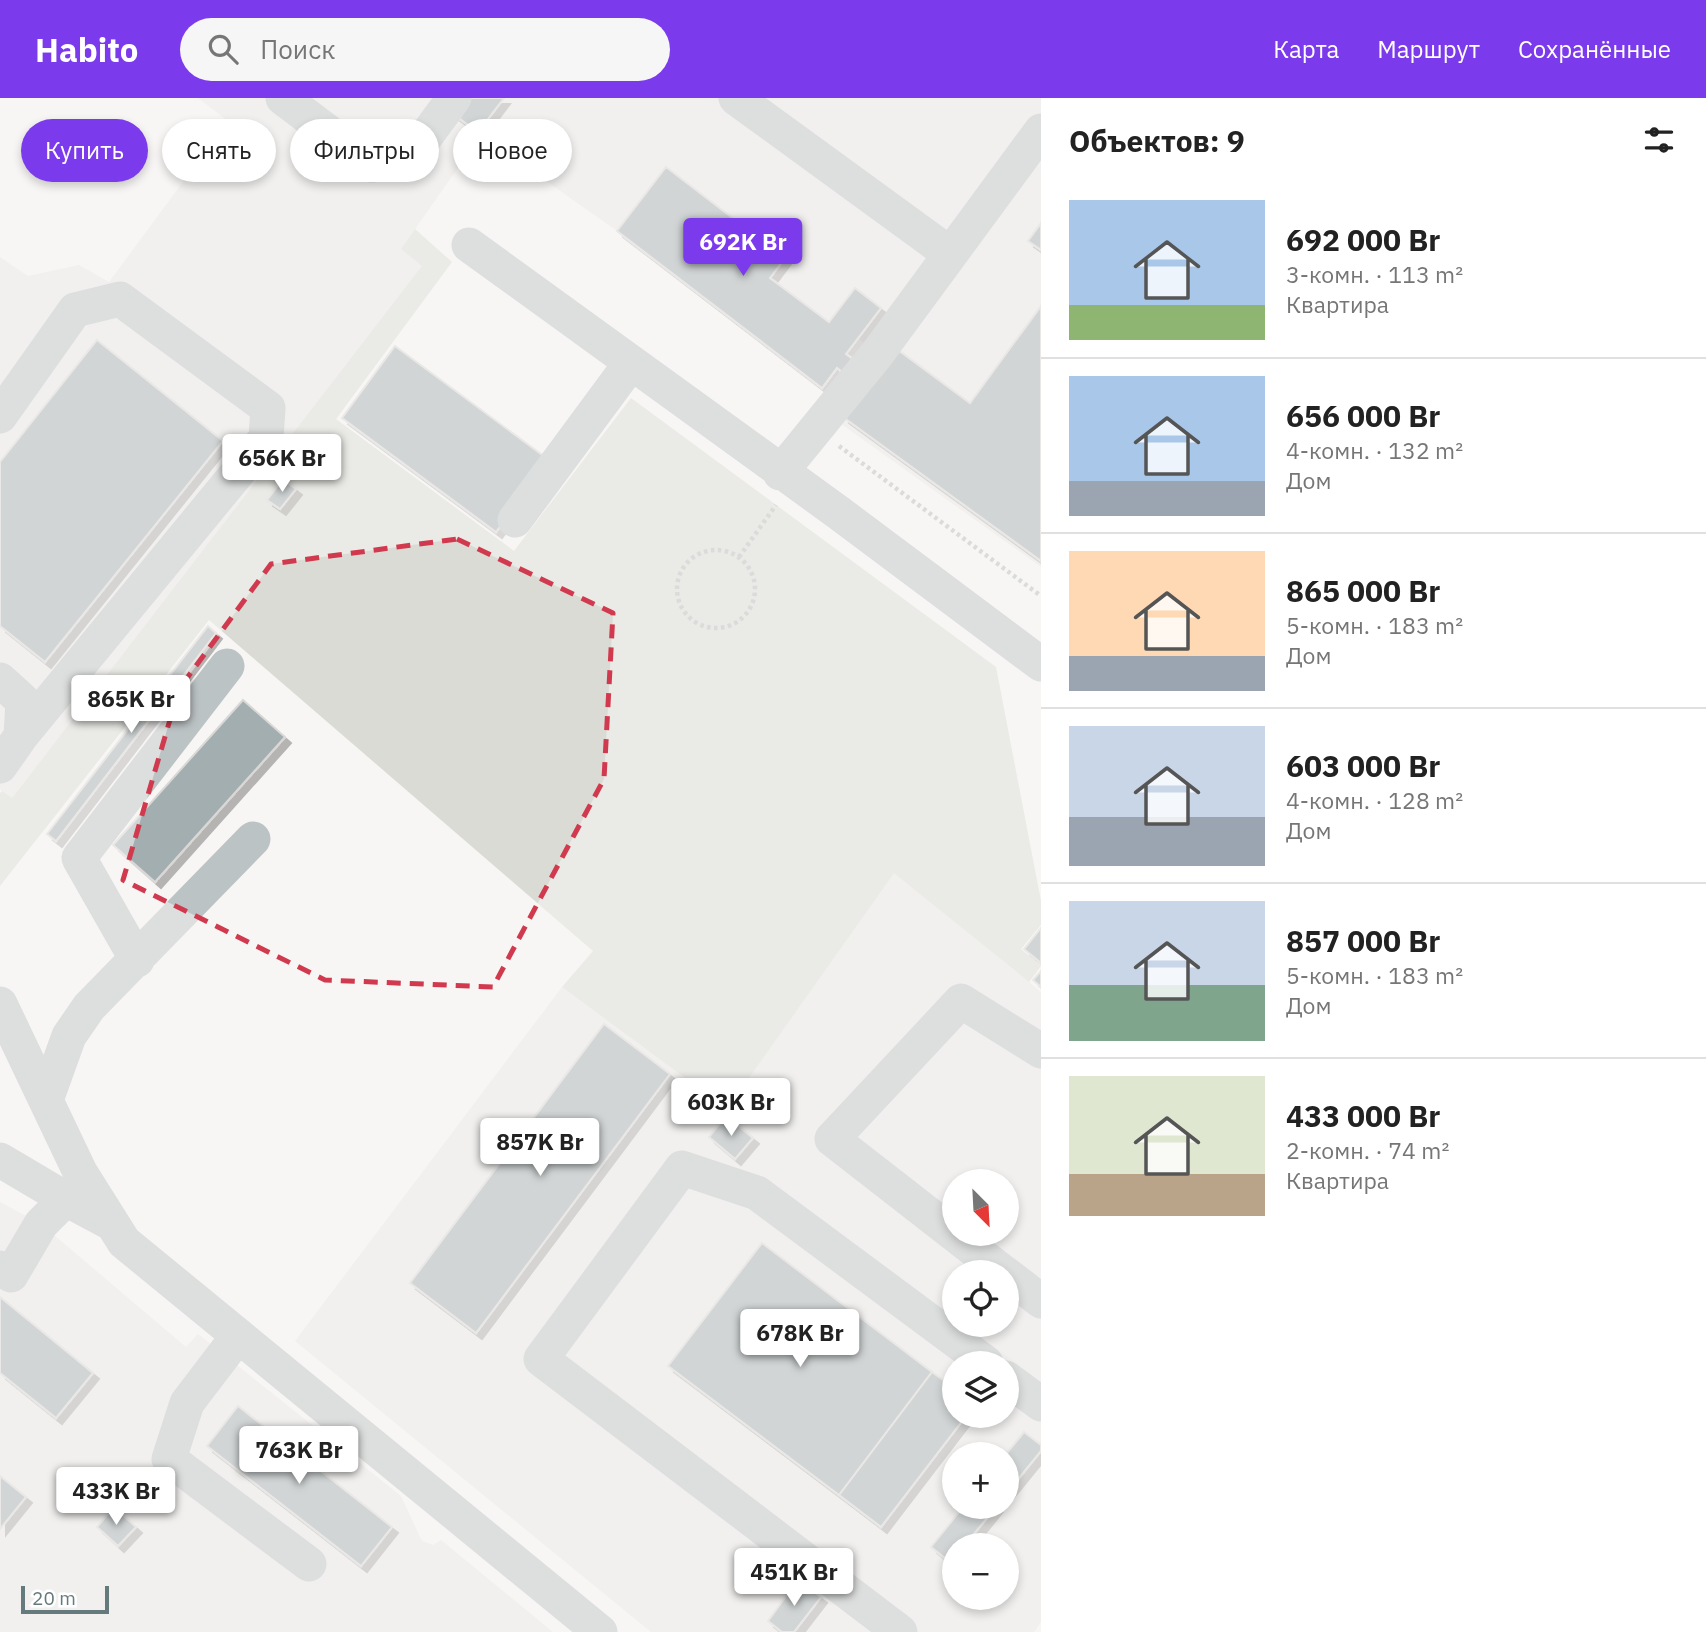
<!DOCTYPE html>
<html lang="ru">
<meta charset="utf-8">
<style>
:root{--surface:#fff;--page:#f6f6f6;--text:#222;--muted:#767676;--line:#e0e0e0;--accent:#7c3aed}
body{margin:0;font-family:"IBM Plex Sans",sans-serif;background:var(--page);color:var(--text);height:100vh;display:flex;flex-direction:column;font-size:26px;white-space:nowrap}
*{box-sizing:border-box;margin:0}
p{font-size:23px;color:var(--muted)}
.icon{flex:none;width:38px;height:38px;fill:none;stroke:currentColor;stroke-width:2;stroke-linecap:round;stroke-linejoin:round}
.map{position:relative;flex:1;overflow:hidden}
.sheet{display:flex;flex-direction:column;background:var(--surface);width:665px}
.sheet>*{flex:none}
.guide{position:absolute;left:21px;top:21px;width:665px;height:63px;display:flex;gap:14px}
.needle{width:46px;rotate:156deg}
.tools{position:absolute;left:942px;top:1071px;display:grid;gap:14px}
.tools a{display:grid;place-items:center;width:77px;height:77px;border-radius:50%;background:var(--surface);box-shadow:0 4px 10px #0003;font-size:35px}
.scale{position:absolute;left:21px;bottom:18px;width:88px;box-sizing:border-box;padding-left:7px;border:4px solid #657a7c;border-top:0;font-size:19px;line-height:24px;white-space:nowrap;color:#657a7c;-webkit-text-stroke:5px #fff;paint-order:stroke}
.price{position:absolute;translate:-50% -60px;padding:0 16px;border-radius:7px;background:#fff;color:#222;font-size:23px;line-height:46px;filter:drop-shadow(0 2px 4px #0008)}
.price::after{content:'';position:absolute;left:50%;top:42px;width:21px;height:16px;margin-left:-10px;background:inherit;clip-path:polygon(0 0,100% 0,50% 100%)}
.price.current{background:var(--accent);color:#fff}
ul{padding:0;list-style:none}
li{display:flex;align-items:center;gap:21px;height:175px;padding:0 28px}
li+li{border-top:2px solid var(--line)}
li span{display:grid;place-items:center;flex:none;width:196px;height:140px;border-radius:0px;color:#555}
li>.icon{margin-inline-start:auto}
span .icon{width:84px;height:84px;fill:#fffc;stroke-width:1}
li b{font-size:30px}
h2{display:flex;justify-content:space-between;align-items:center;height:84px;padding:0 28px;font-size:30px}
.tag{padding:0 24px;border-radius:32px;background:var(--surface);box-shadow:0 4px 10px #0003;font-size:24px;line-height:63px}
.tag.current{background:var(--accent);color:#fff}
header{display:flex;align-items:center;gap:42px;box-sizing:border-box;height:98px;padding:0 35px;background:var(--accent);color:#fff}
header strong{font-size:33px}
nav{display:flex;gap:38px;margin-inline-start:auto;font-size:24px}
.search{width:490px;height:63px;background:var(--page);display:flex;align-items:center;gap:18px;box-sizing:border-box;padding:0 24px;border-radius:38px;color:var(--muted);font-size:26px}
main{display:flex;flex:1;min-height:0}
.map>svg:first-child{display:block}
.built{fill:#e8e8e8;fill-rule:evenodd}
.green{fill:#dadbd4}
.building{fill:#a2aeaf;stroke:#d9d8d7;stroke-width:2;filter:url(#shadow)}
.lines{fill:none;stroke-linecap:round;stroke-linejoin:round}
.path{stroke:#b5bbbb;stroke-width:4.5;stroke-dasharray:3.5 3.5;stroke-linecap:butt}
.minor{stroke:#bcc3c4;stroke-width:35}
.marked{fill:none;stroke:#d13a4e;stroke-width:5;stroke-dasharray:14 9;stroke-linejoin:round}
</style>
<header>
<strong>Habito</strong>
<div class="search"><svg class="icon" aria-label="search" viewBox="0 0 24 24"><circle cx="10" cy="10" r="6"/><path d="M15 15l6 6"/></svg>Поиск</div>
<nav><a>Карта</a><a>Маршрут</a><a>Сохранённые</a></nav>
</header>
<main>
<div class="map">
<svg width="1041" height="1534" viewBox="0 0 1041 1534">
<defs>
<filter id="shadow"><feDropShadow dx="6" dy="6" stdDeviation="0" flood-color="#0004"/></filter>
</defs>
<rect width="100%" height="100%" fill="#f7f6f4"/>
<path class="built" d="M198,0h843v469l-204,-146 47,-60 -25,-22 -37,49 -205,-157 -136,-96 -80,114 22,17 -412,533 -11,-10v-532l28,19 51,-11 30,17 119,-161z
M894,774l147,120v630l-7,10h-383l-356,-291 267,-354 165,122zM954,1083h52v53h-52zM954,1174h52v53h-52zM954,1265h52v53h-52zM954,1356h52v53h-52zM954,1447h52v53h-52z
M0,1104l41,22 145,123 12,-13 203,162 21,45 11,4 8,-5 112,92h-553z"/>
<path class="green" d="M415,131l37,33 -116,157 178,132 117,-153 365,269 45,234v24l-20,24 20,17 -12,16 -135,-109 -167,236 -165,-122 31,-36 -384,-331 -209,266v-93l2,-2 10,7 410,-532 -21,-17z"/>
<path class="building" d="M466,0h38l-26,34 -25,-18z
M666,69l119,91 -15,20 59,44 26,-34 26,20 -35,46 12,9 -11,13 -10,-8 -15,20 -205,-157z
M1041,125v27l-13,-9z
M1041,208v255l-198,-144 51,-70 76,56z
M97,242l126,101 -178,221 -45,-36v-164z
M395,248l154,114 -53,72 -154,-114z
M283,381l13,10 -16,20 -13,-9z
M208,528l8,7 -160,208 -9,-7z
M243,602l42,37 -130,145 -42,-37z
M1041,830v35l-17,-14z
M1041,873v16l-8,-7z
M604,926l66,50 -194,259 -66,-50z
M726,1018l27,22 -18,21 -26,-22z
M762,1145l170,129 -93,123 -171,-129z
M0,1199l93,76 -37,45 -56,-45z
M932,1274l22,16v28h12l-85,111 -42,-32z
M238,1308l154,121 -31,39 -154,-120z
M1024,1334l17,13v6l-35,43v-40z
M0,1378l26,21 -26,32z
M114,1409l22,20 -18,19 -21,-19z
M963,1409h33l-31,38h-11v14l-3,4 -20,-16z
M798,1482l23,17 -27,35h-12l-14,-11z"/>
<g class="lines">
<path class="path" d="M839,348l202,150
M677 491a39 39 0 1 1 78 0a39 39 0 1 1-78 0Z
M739,459l37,-52"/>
<path class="minor" d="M283,0l89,67 43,-14 39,-53
M736,0l214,156
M469,147l370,268 202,151
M0,318l75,-106 45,-11 148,109 -2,30 -245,298 -21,30
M780,375l97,-119 164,-223
M515,422l116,-157
M0,582l23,21 -2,35
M137,862l-58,-102 148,-192
M0,906l80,168 44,70 476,390
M46,1002l23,-64 20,-29 164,-168
M0,1062l66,39
M954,1136l-122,-95 129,-138 80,50
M954,1136l49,38
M0,1170l11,7 30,-51 25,-25 45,24
M1006,1176l35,27
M238,1238l-51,67 -18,56 140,105
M1006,1280l35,26
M900,1534l-359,-273 141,-191 75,25 229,170"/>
</g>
<path d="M0 0H1041V1534H0ZM457,441l156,74 -9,166 -111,208 -168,-7 -202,-100 56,-191 92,-125z" fill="#f7f6f4" fill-opacity=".55" fill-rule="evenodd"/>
<path class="marked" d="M457,441l156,74 -9,166 -111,208 -168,-7 -202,-100 56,-191 92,-125z"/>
</svg>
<div class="tools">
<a><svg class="needle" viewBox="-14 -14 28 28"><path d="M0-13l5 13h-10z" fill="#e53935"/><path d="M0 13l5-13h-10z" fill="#767676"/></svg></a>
<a><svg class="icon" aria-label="locate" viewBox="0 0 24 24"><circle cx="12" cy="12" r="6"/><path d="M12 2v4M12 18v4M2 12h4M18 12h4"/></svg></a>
<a><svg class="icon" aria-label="layers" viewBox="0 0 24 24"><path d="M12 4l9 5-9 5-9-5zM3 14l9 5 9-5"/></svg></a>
<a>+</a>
<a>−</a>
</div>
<div class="scale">20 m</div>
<b class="price current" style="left:743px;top:180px">692K Br</b>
<b class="price" style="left:282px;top:396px">656K Br</b>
<b class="price" style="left:131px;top:637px">865K Br</b>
<b class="price" style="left:731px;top:1040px">603K Br</b>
<b class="price" style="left:540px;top:1080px">857K Br</b>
<b class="price" style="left:800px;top:1271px">678K Br</b>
<b class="price" style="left:299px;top:1388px">763K Br</b>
<b class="price" style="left:116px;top:1429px">433K Br</b>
<b class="price" style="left:794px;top:1510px">451K Br</b>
<div class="guide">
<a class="tag current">Купить</a>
<a class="tag">Снять</a>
<a class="tag">Фильтры</a>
<a class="tag">Новое</a>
</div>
</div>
<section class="sheet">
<h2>Объектов: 9<svg class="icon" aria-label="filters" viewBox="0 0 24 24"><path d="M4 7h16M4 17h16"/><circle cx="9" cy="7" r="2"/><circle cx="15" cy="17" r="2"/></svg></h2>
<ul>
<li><span style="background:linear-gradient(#a9c7e8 75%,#8fb573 0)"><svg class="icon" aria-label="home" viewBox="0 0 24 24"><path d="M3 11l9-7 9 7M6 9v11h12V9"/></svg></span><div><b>692 000 Br</b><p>3-комн. · 113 m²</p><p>Квартира</p></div></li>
<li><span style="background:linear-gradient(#a9c7e8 75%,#9aa5b1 0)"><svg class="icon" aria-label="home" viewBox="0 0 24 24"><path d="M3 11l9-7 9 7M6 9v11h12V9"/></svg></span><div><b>656 000 Br</b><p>4-комн. · 132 m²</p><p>Дом</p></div></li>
<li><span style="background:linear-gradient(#ffd9b3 75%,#9aa5b1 0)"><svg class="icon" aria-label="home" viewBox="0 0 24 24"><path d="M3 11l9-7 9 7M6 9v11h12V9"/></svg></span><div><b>865 000 Br</b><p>5-комн. · 183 m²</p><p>Дом</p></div></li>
<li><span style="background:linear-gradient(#c9d6e8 65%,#9aa5b1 0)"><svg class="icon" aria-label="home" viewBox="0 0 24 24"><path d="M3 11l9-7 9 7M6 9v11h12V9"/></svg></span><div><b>603 000 Br</b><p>4-комн. · 128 m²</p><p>Дом</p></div></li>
<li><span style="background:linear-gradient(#c9d6e8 60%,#7fa58c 0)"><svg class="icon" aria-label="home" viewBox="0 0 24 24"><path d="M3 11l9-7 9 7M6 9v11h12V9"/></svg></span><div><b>857 000 Br</b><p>5-комн. · 183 m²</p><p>Дом</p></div></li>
<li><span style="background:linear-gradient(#dfe7d0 70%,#b9a48a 0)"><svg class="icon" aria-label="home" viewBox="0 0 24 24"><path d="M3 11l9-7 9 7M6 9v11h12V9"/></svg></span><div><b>433 000 Br</b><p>2-комн. · 74 m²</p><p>Квартира</p></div></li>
</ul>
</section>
</main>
